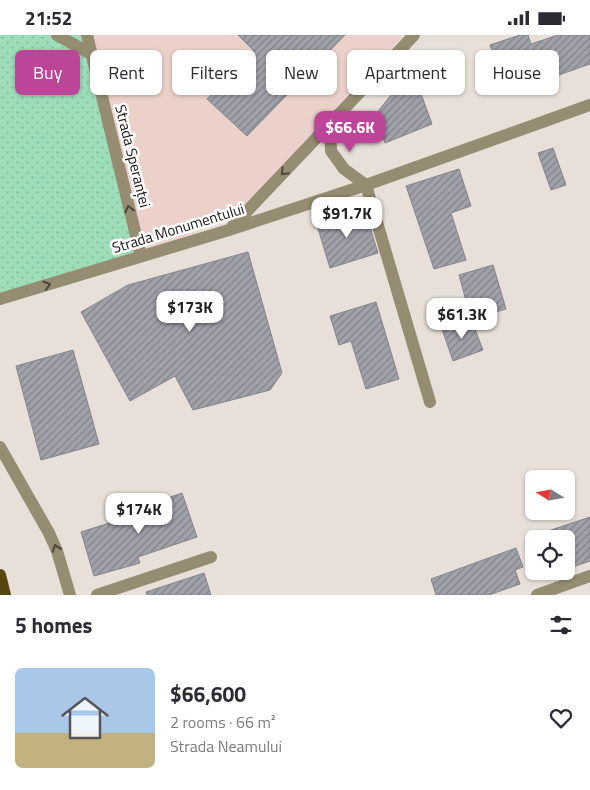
<!DOCTYPE html>
<meta charset="utf-8">
<style>
:root{--surface:#fff;--page:#f2f2f3;--text:#2b2b33;--muted:#7c7c81;--line:#e1e1e2;--accent:#bc459a}
body{margin:0;font-family:"Titillium Web",sans-serif;background:var(--page);color:var(--text);height:100vh;display:flex;flex-direction:column;font-size:19px;white-space:nowrap}
*{box-sizing:border-box;margin:0}
p{font-size:16px;color:var(--muted)}
.icon{flex:none;width:28px;height:28px;fill:none;stroke:currentColor;stroke-width:2;stroke-linecap:round;stroke-linejoin:round}
.map{position:relative;height:560px;overflow:hidden}
.drawer{display:flex;flex-direction:column;background:var(--surface);flex:1}
.drawer>*{flex:none}
.top-card{position:absolute;left:15px;top:15px;width:560px;height:45px;display:flex;gap:10px}
.needle{width:32px;rotate:281deg}
.controls{position:absolute;left:525px;top:435px;display:grid;gap:10px}
.controls a{display:grid;place-items:center;width:50px;height:50px;border-radius:8px;background:var(--surface);box-shadow:0 1px 4px #0004;font-size:25px}
.price{position:absolute;translate:-50% -42px;padding:0 11px;border-radius:10px;background:#fff;color:#222;font-size:16px;line-height:32px;filter:drop-shadow(0 1px 2px #0008)}
.price::after{content:'';position:absolute;left:50%;top:30px;width:15px;height:11px;margin-left:-8px;background:inherit;clip-path:polygon(0 0,100% 0,50% 100%)}
.price.active{background:var(--accent);color:#fff}
ul{padding:0;list-style:none}
li{display:flex;align-items:center;gap:15px;height:125px;padding:0 15px}
li+li{border-top:1px solid var(--line)}
li span{display:grid;place-items:center;flex:none;width:140px;height:100px;border-radius:8px;color:#555}
li>.icon{margin-inline-start:auto}
span .icon{width:60px;height:60px;fill:#fffc;stroke-width:1}
li b{font-size:21px}
h2{display:flex;justify-content:space-between;align-items:center;height:60px;padding:0 15px;font-size:21px}
.pill{padding:0 18px;border-radius:8px;background:var(--surface);box-shadow:0 1px 4px #0004;font-size:18px;line-height:45px}
.pill.active{background:var(--accent);color:#fff}
.status{display:flex;justify-content:space-between;align-items:center;height:35px;padding:0 25px;background:var(--surface);direction:ltr}
.status svg{height:14px;fill:currentColor}
.map>svg:first-child{display:block}
.commercial{fill:#ebd1ca}
.grass{fill:url(#grass-dots)}
.building{fill:url(#building-hatch);stroke:#84848d}
.lines{fill:none;stroke-linecap:round;stroke-linejoin:round}
.minor{stroke:#968c72;stroke-width:12}
.primary{stroke:#58460f;stroke-width:12}
.oneway{stroke:#4c463b}
.labels{text-anchor:middle;dominant-baseline:central;stroke-width:5;stroke-linejoin:round;paint-order:stroke}
.street-label{font-size:15px;fill:#1b1816;stroke:#fff}
</style>
<div class="status"><b>21:52</b><svg viewBox="0 0 49 12"><path d="M0 12V9h3v3zM5 12V6h3v6zM10 12V3h3v9zM15 12V0h3v12zM26 1h20v11H26zM47 4h2v5h-2z"/></svg></div>
<div class="map">
<svg width="590" height="560" viewBox="0 0 590 560">
<defs>
<pattern id="grass-dots" width="8" height="8" patternUnits="userSpaceOnUse" patternTransform="scale(1.25)"><rect width="8" height="8" fill="#9dddb8"/><path d="M2 2h.1M6 6h.1" fill="none" stroke="#87bd9d" stroke-width="1.8" stroke-linecap="round"/></pattern>
<pattern id="building-hatch" width="6" height="6" patternUnits="userSpaceOnUse" patternTransform="scale(1.25)"><rect width="6" height="6" fill="#a1a1aa"/><path d="M-1 1l2-2M0 6l6-6M5 7l2-2" fill="none" stroke="#828289"/></pattern>
</defs>
<rect width="100%" height="100%" fill="#e8e0d8"/>
<path class="commercial" d="M89,0h315l-169,180 -94,41z"/>
<path class="grass" d="M0,0h87l54,221 -141,43z"/>
<path class="building" d="M238,0h107l-98,101 -40,-37 47,-48z
M520,0h8l3,9 27,-9h32v29l-34,12 -4,-11 -49,18 -13,-38z
M412,34l20,55 -47,19 -10,-28z
M553,113l13,37 -15,5 -13,-37z
M459,134l12,37 -20,7 15,47 -32,9 -28,-83z
M365,176l13,42 -48,15 -13,-43z
M248,217l34,121 -12,17 -77,20 -18,-34 -45,25 -49,-89 47,-27z
M493,230l13,44 -35,10 -12,-44z
M376,267l23,77 -33,10 -15,-48 -12,4 -9,-29z
M471,284l12,31 -30,11 -11,-32z
M73,315l26,94 -58,16 -25,-94z
M182,458l15,44 -59,20 2,6 -46,13 -13,-44 57,-18 -2,-5z
M590,482v44l-20,7 -4,-11v-18h-33v-3z
M516,513l7,19 -8,3 5,14 -31,11h-53l-5,-16z
M204,538l7,22h-64l-1,-3z"/>
<g class="lines">
<path class="minor" d="M57,0l34,19
M87,0l54,221
M330,89l1,27 13,18 22,16 64,217
M232,192l182,-192
M0,264l229,-69 137,-45 224,-80
M0,412l49,86 8,18 13,44
M97,560l114,-38
M537,560l53,-19"/>
<path class="primary" d="M0,540l5,20"/>
</g>
<defs><path id="oneway-chevron" d="M-2-3.5L2.5 0L-2 3.5" fill="none" stroke-width="1.6" stroke-linecap="round" stroke-linejoin="round" transform="scale(1.25)"/></defs>
<g class="oneway">
<use href="#oneway-chevron" transform="translate(284 137) rotate(134)"/>
<use href="#oneway-chevron" transform="translate(129 174) rotate(-104)"/>
<use href="#oneway-chevron" transform="translate(47 250) rotate(-17)"/>
<use href="#oneway-chevron" transform="translate(56 513) rotate(-110)"/>
</g>
<g class="labels">
<g class="street-label">
<text transform="translate(133 121) rotate(76)">Strada Speranței</text>
<text transform="translate(178 193) rotate(-17)">Strada Monumentului</text>
</g>
</g>
</svg>
<div class="controls">
<a><svg class="needle" viewBox="-14 -14 28 28"><path d="M0-13l5 13h-10z" fill="#e53935"/><path d="M0 13l5-13h-10z" fill="#7c7c81"/></svg></a>
<a><svg class="icon" aria-label="locate" viewBox="0 0 24 24"><circle cx="12" cy="12" r="6"/><path d="M12 2v4M12 18v4M2 12h4M18 12h4"/></svg></a>
</div>
<b class="price active" style="left:350px;top:118px">$66.6K</b>
<b class="price" style="left:347px;top:204px">$91.7K</b>
<b class="price" style="left:190px;top:298px">$173K</b>
<b class="price" style="left:462px;top:305px">$61.3K</b>
<b class="price" style="left:139px;top:500px">$174K</b>
<div class="top-card">
<a class="pill active">Buy</a>
<a class="pill">Rent</a>
<a class="pill">Filters</a>
<a class="pill">New</a>
<a class="pill">Apartment</a>
<a class="pill">House</a>
</div>
</div>
<section class="drawer">
<h2>5 homes<svg class="icon" aria-label="filters" viewBox="0 0 24 24"><path d="M4 7h16M4 17h16"/><circle cx="9" cy="7" r="2"/><circle cx="15" cy="17" r="2"/></svg></h2>
<ul>
<li><span style="background:linear-gradient(#a9c7e8 65%,#c2b280 0)"><svg class="icon" aria-label="home" viewBox="0 0 24 24"><path d="M3 11l9-7 9 7M6 9v11h12V9"/></svg></span><div><b>$66,600</b><p>2 rooms · 66 m²</p><p>Strada Neamului</p></div><svg class="icon" aria-label="heart" viewBox="0 0 24 24"><path d="M12 20l-8-8c-3-5 5-10 8-4 3-6 11-1 8 4z"/></svg></li>
</ul>
</section>
